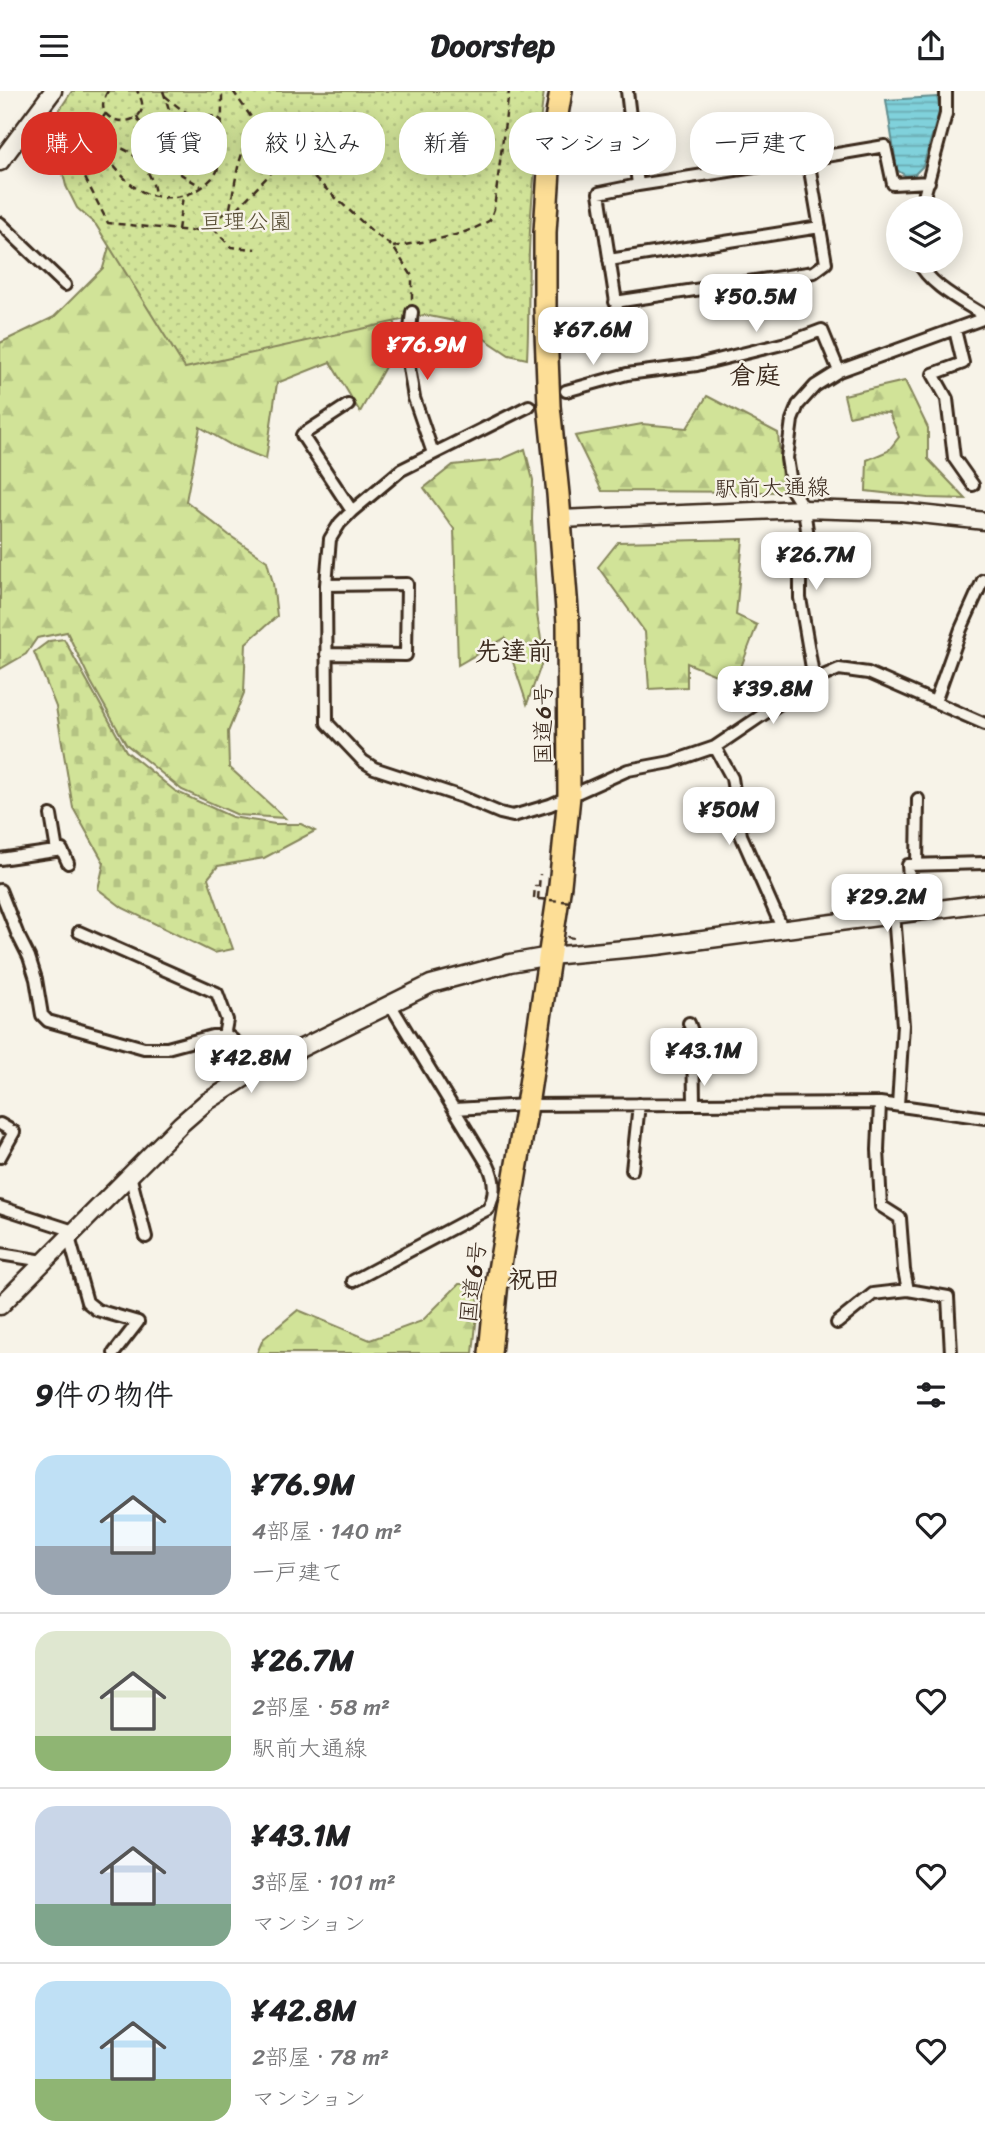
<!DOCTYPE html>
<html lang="ja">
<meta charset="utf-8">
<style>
:root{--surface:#fff;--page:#f2f2f2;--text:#202124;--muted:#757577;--line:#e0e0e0;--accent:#d93025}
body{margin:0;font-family:Sriracha,"Klee One",sans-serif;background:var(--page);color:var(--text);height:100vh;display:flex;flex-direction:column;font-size:26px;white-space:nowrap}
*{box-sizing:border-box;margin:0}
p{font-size:23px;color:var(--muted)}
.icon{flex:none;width:38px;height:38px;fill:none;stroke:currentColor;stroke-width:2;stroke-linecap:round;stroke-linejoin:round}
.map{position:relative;height:1262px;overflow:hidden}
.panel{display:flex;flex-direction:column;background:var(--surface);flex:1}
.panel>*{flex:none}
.guide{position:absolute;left:21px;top:21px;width:943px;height:63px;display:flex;gap:14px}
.fabs{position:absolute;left:886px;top:105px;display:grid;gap:14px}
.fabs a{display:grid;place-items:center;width:77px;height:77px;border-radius:50%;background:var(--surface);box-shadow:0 4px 18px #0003;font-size:35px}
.price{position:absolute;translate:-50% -60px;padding:0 16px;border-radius:14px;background:#fff;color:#222;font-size:23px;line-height:46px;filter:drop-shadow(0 2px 4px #0008)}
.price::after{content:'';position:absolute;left:50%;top:42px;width:21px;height:16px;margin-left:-10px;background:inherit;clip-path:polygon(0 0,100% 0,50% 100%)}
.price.current{background:var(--accent);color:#fff}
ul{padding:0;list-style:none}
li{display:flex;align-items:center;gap:21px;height:175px;padding:0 35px}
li+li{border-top:2px solid var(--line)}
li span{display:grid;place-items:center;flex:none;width:196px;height:140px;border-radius:21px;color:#555}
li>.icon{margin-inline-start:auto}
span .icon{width:84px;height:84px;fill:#fffc;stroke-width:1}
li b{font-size:30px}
h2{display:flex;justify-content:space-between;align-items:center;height:84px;padding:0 35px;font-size:30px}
.pill{padding:0 24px;border-radius:28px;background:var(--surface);box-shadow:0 4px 18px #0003;font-size:24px;line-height:63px}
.pill.current{background:var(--accent);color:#fff}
header{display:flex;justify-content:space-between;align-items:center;height:91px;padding:0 35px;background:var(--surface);font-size:32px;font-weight:700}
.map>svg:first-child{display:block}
.forest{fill:url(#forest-firs);stroke:#86865b;stroke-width:2}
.cemetery{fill:url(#cemetery-stones);stroke:#86865b;stroke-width:2}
.park{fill:url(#park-dots);stroke:#86865b;stroke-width:2}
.water{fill:url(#water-rules);stroke:#648e8f;stroke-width:2}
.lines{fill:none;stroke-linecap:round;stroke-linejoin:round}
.street-casing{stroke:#3b2a1e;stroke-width:16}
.secondary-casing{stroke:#3b2a1e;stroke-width:21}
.highway-casing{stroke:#3b2a1e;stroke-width:26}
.path{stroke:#3b2a1e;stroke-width:2.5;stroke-dasharray:7 5;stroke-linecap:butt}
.street{stroke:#f7f3e8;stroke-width:10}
.secondary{stroke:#f7f3e8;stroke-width:16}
.highway{stroke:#fdde96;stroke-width:21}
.path-bridge{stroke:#3b2a1e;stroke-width:2.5;stroke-dasharray:7 5;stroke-linecap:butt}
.labels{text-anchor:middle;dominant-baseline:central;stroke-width:5;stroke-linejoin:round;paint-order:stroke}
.park-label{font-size:23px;fill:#594f36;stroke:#f7f3e8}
.street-label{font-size:23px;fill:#3b2a1e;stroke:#f7f3e8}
.quarter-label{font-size:26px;font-weight:bold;fill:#3b2a1e;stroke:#f7f3e8}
</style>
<header><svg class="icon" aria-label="menu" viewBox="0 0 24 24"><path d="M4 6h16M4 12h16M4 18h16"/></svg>Doorstep<svg class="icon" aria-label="share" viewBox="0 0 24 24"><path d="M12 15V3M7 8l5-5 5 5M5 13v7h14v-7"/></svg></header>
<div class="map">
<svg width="985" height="1262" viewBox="0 0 985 1262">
<defs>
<pattern id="forest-firs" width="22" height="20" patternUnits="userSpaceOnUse" patternTransform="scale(1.75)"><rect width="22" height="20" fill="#d1e398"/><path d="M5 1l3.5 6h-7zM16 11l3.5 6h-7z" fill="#b4c383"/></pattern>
<pattern id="cemetery-stones" width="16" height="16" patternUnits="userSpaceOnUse" patternTransform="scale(1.75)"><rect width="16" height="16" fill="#d1e398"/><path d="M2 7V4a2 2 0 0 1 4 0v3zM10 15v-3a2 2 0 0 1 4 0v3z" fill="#b4c383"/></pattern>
<pattern id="park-dots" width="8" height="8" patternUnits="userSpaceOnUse" patternTransform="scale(1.75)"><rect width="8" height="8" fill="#d1e398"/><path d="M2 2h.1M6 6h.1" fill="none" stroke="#b4c383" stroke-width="1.8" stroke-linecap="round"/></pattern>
<pattern id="water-rules" width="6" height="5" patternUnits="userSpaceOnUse" patternTransform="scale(1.75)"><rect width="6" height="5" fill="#80d1db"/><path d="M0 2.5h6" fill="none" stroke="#6aaab1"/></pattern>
</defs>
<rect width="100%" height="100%" fill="#f7f3e8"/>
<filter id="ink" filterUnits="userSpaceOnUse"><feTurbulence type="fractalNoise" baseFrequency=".0143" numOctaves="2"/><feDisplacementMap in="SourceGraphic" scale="14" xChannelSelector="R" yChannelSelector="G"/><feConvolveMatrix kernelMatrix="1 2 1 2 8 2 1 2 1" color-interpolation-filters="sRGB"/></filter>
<g filter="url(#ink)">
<path class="forest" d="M117,128l238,9 46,110 -41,74 -30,-50 -53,21 -11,76 -35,-14 -31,-18 -14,74 43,34 38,26 6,22 4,33 -31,27 -2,50 -16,39 1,35 56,51 -47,-3 -56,-25 -56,-46 -35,-62 -24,-50 -30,6 -11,16 -26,15v-326l54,-26 49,-49z
M905,290l23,47v31l38,40 -38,-1 -62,-7 1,-31 21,-9 11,-14 -10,-24 -20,-1 -20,4 -5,-21z
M707,305l71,37 5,59 -181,-1 -27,-55 67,-12 45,4z
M525,358l8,31 -1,40 5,95 7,42 -17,47 -22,-66 -47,27 -4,-136 -30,-41 29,-23 47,-5z
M743,448l-7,76 21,10 -22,58 -48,-20v24l-38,2 -4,-57 -47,-65 20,-25z
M459,1193h21l-7,69h-216l6,-14 35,-29 72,30 52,-19z"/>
<path class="cemetery" d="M64,548l62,112 49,40 57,26 43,7h26l14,7 -51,27 -46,8 -10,12 25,71 -19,4 -91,-45 -25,-19 6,-26 -31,-55 -17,-101 -22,-55 15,-11z"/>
<path class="park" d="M72,0h472c-7,53 -13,107 -15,160 -1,36 0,72 -2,108l-18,-4 -50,-33 -35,-7 -239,53 -89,-143 -19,-17 -11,-22 -8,-34 -17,-14z"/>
<path class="water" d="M937,6l3,12 -17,57 -8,8 -9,2 -9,-6 -11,-70z"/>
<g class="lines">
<g class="street-casing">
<path id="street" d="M627,0l11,94
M808,68l77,-13 8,38 36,-2
M921,117l25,-94v-23
M0,132l65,62
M609,169l211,-33
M918,170c12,25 44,40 67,55
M412,221l-5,43 7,43 19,55
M955,239l8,33 -30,11 14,25 7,59 19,27
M611,253l11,-3 -23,-148 39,-8 170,-26 18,104 -12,9 -199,30
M566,300l61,-17 70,-9 93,-23 32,-12 17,41
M348,314l-46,30 50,76
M529,315l-128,64 -49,41 -12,12 -10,16 -4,46 1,138 36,38 11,7 88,29 38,16 13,3 37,-11 78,-35 43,-8 44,-15 99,-67 25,-11 29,4 117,51
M326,494l81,-1 -1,71 -80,-1
M814,589l-14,-82v-20l8,-41 -4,-28 -12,-19 -5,-32 5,-38 6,-15 17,-19 24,-15 146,-53
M935,611l26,-73 22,-49
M715,656l17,31 9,57 42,95
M51,724l6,36
M0,768l62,-9 6,13
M917,774l1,-66
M0,799l17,43 12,24 7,22 6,36 6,6 96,27h23l45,-12h16l16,13 13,21
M912,821l-4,-47 77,-2
M894,824l9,110 -5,80
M79,841l138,61 10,27 -3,16
M689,932l4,11 1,70
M880,1012l-2,47 3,56 19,12 4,52 4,20 40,7 3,56
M454,1018l73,-4 353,-2 105,15
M0,1033l14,8 -14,25
M632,1079l7,-66
M130,1084l16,62
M0,1116l74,24
M69,1146l18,65 10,8 41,12 -24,31
M0,1163l44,7
M353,1190l135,-72c8,-14 7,-30 0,-44l-98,-161
M837,1232l36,-29 35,-4"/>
</g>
<g class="secondary-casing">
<path id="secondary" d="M0,71l53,-71
M560,428l244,-10 98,3 83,9
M0,1215l181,-182 24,-21 52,-33 174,-86 79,-21 40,-7 107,-10 328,-43"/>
</g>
<g class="highway-casing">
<path id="highway" d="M490,1262l7,-71 30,-177 33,-220 9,-89 -1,-173 -10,-129 -9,-88 -4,-98v-76l5,-77 11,-64"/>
</g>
<path class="path" d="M108,0c-25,40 55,40 29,0
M163,0c13,37 12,57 54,70
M233,0l25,36 16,9 38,40 62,57 19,14 19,29v26
M165,5c9,7 18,17 29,19 11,3 17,-2 27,5
M106,22c-4,6 -8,12 -8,19 -2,13 6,24 15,33 7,8 14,17 23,23 20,14 52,12 70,-4 4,-4 9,-8 11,-13 5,-12 5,-64 5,-80
M137,25c16,37 29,51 64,70
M252,29l-14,47 -8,41 -19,18 20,21 24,2
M61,33l10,33 10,13 27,53 83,8 20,-5
M99,52c7,2 15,2 22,5 19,7 33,28 34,48
M81,79l24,-13
M226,121l9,-1 36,-38 3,-37
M178,139l5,-34
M393,156c32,-6 69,-9 97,-27l4,-11 15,-118
M534,807l1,-12h4
M538,808l2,-25
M567,846l8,1"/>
<use href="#street" class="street"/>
<use href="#secondary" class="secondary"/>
<use href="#highway" class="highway"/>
<path class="path-bridge" d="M538,808l35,3"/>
</g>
</g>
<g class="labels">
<g class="park-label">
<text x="246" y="130">亘理公園</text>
</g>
<g class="street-label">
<text transform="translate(772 397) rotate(-1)">駅前大通線</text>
<text transform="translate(543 633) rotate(-90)">国道6号</text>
<text transform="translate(473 1191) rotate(-83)">国道6号</text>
</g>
<g class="quarter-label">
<text x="755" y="284">倉庭</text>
<text x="514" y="560">先達前</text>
<text x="534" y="1188">祝田</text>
</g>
</g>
</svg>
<div class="fabs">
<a><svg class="icon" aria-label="layers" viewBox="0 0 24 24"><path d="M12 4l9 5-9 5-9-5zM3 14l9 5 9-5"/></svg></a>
</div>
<b class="price" style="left:756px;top:243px">¥50.5M</b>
<b class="price" style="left:593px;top:276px">¥67.6M</b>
<b class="price current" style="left:427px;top:291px">¥76.9M</b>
<b class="price" style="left:816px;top:501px">¥26.7M</b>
<b class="price" style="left:773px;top:635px">¥39.8M</b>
<b class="price" style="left:729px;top:756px">¥50M</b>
<b class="price" style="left:887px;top:843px">¥29.2M</b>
<b class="price" style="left:704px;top:997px">¥43.1M</b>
<b class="price" style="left:251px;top:1004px">¥42.8M</b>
<div class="guide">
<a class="pill current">購入</a>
<a class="pill">賃貸</a>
<a class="pill">絞り込み</a>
<a class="pill">新着</a>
<a class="pill">マンション</a>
<a class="pill">一戸建て</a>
</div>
</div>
<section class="panel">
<h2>9件の物件<svg class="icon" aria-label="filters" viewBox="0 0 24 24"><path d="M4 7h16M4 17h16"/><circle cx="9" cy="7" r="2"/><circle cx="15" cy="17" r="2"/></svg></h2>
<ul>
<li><span style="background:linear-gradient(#bfe0f5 65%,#9aa5b1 0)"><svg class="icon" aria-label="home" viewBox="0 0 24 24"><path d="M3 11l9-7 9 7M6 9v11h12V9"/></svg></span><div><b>¥76.9M</b><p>4部屋 · 140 m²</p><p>一戸建て</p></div><svg class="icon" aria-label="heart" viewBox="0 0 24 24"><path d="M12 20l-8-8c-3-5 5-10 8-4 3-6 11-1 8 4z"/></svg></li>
<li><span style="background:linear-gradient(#dfe7d0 75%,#8fb573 0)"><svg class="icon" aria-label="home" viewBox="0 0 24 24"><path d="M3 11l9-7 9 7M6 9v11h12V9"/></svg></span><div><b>¥26.7M</b><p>2部屋 · 58 m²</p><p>駅前大通線</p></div><svg class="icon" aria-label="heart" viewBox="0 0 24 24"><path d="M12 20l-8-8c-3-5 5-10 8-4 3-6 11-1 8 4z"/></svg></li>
<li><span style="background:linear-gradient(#c9d6e8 70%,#7fa58c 0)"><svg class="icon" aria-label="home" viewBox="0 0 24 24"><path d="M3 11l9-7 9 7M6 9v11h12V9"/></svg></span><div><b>¥43.1M</b><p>3部屋 · 101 m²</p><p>マンション</p></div><svg class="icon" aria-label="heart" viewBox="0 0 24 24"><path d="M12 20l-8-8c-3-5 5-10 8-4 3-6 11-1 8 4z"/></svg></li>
<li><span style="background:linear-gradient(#bfe0f5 70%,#8fb573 0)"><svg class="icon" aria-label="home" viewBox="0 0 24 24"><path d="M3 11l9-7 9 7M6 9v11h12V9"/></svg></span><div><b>¥42.8M</b><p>2部屋 · 78 m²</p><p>マンション</p></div><svg class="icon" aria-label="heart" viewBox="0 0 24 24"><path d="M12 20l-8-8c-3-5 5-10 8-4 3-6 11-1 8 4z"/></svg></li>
</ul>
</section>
